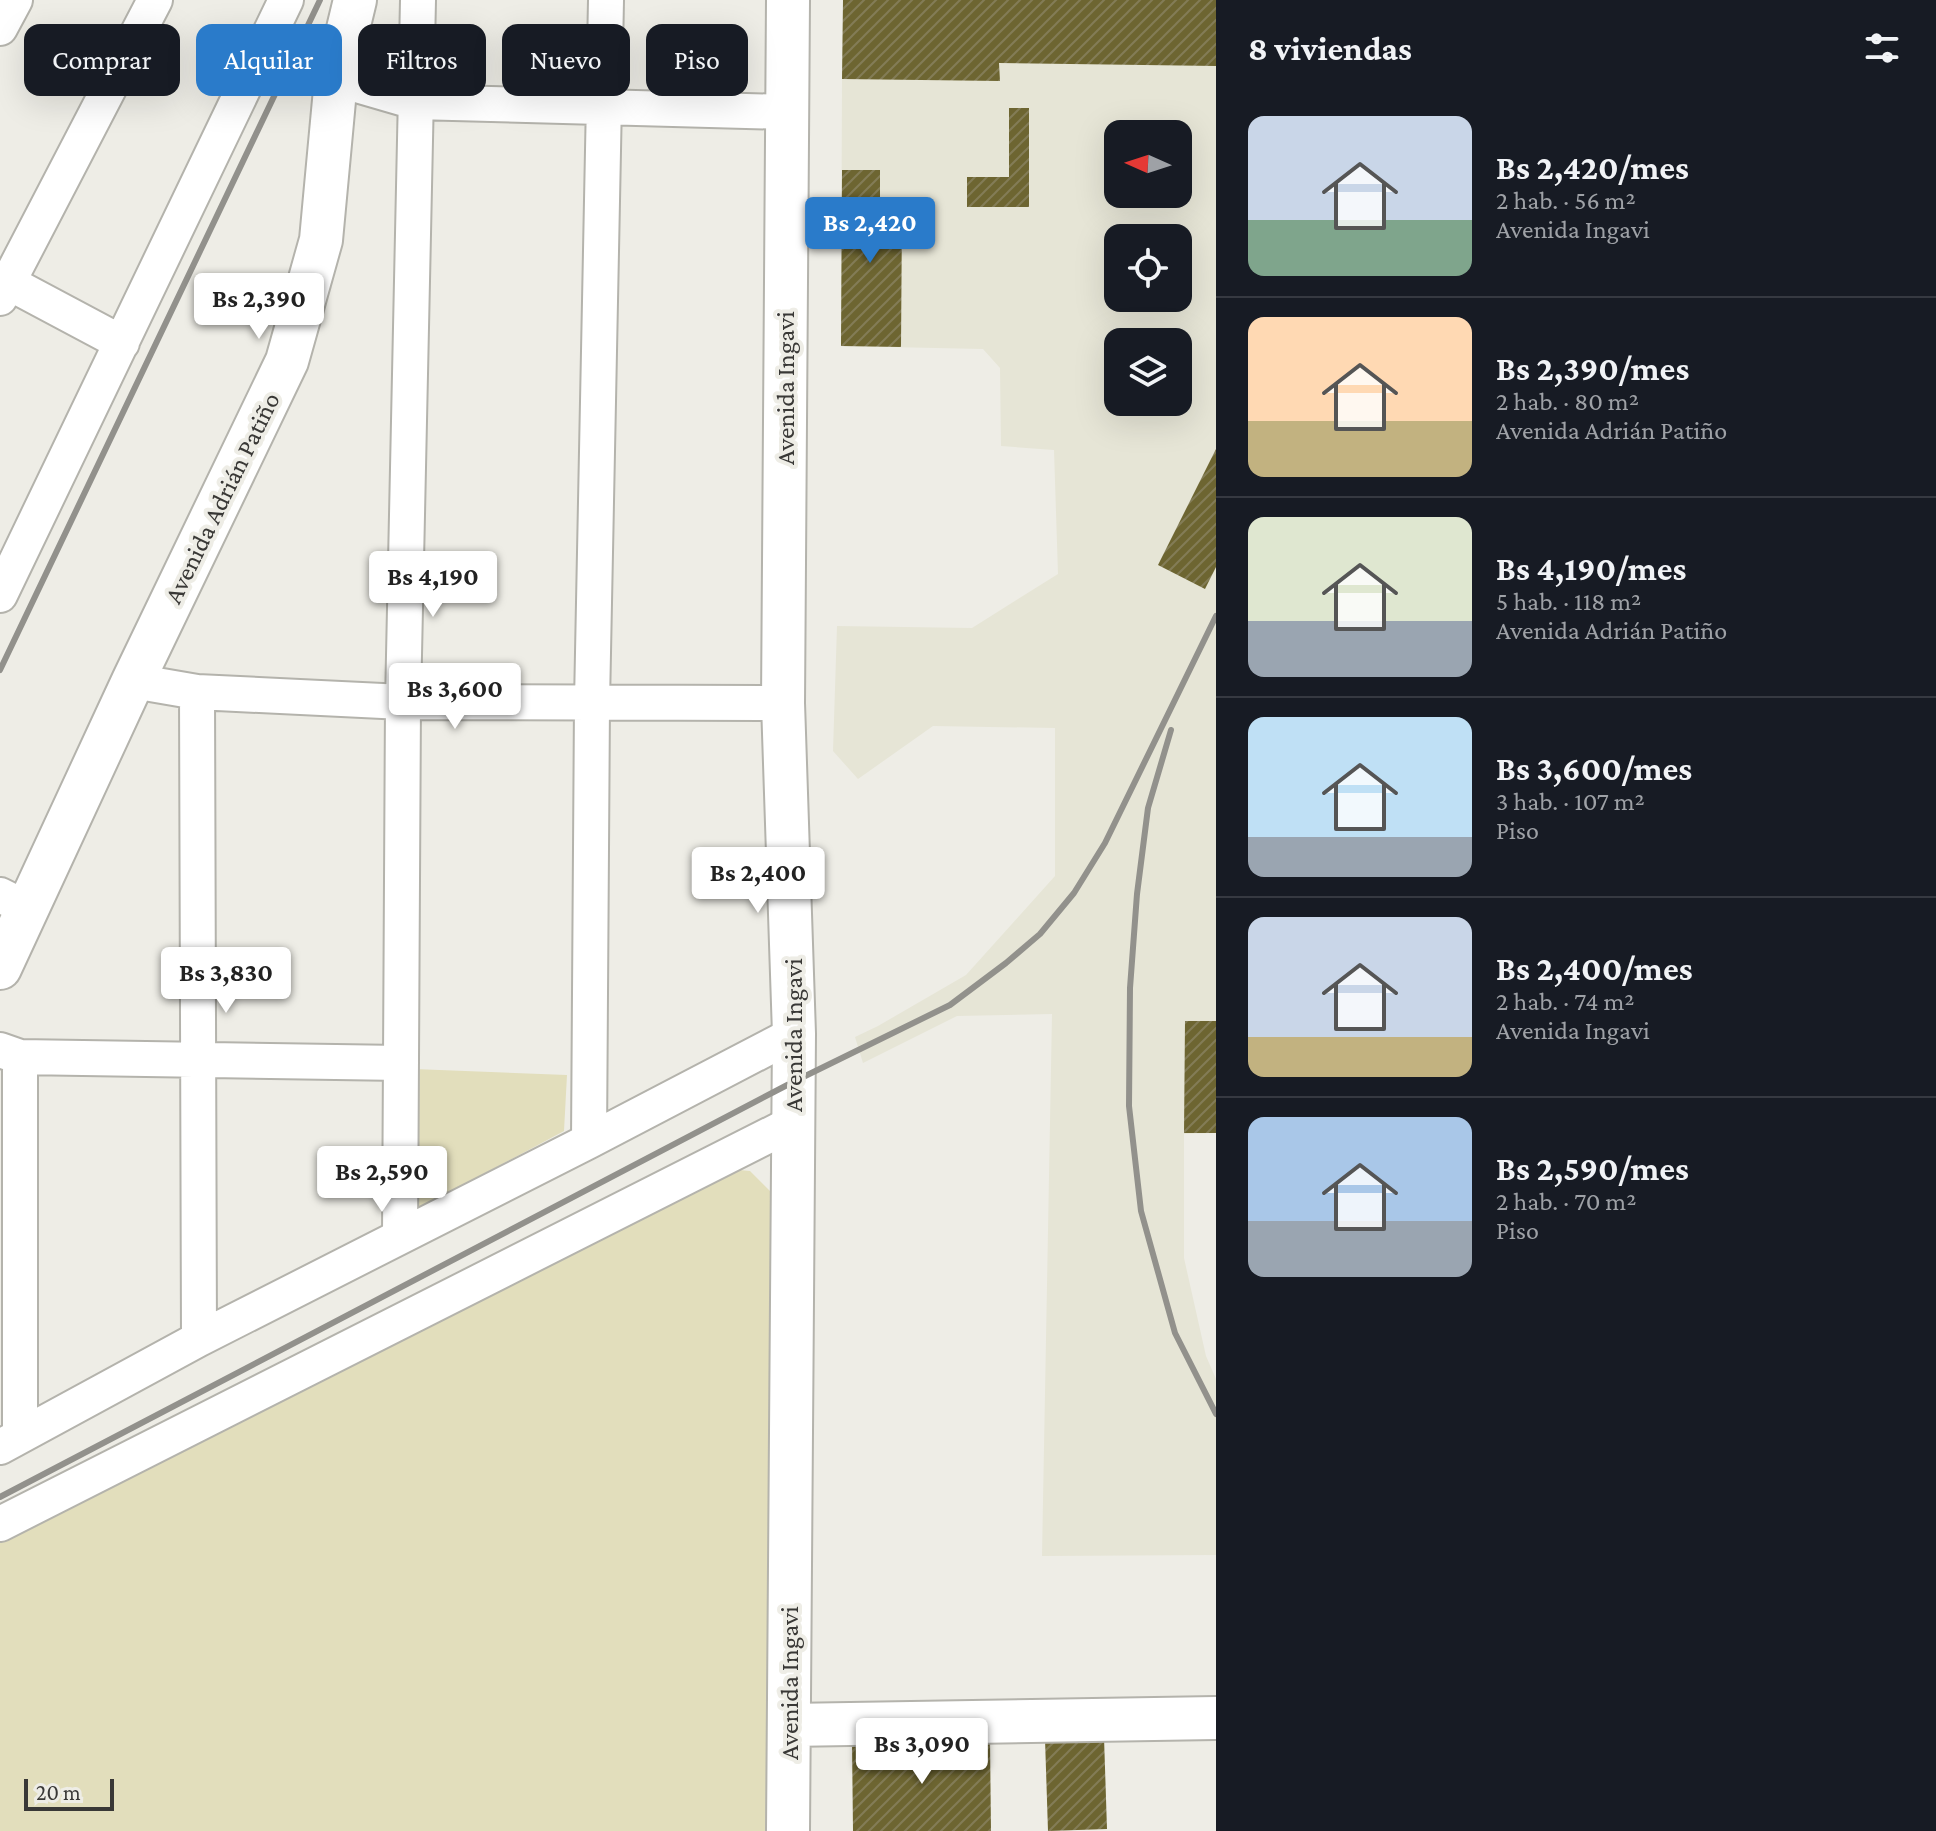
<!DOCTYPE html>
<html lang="es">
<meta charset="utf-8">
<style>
:root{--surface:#171b24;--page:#20242c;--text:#f1f3f6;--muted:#9ea1a6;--line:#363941;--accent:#2a7bca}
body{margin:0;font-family:"Crimson Pro",serif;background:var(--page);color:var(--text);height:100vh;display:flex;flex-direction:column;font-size:30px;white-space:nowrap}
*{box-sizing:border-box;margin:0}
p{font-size:26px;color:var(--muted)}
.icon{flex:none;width:44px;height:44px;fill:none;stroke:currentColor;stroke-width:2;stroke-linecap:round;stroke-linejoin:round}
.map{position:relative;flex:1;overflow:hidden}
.details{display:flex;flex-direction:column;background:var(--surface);width:720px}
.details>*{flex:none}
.hud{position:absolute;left:24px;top:24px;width:760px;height:72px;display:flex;gap:16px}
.needle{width:52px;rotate:273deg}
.controls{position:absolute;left:1104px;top:120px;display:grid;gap:16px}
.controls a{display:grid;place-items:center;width:88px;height:88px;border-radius:16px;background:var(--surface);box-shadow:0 8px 32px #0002;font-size:40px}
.scale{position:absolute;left:24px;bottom:20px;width:90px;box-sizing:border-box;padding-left:8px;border:4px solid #393836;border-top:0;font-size:22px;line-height:28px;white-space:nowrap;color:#393836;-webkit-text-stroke:6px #eeede6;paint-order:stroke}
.price{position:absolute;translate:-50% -68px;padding:0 18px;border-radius:8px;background:#fff;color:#222;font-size:26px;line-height:52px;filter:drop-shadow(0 2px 4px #0008)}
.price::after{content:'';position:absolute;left:50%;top:48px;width:24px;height:18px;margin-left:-12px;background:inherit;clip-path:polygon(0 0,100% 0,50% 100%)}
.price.selected{background:var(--accent);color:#fff}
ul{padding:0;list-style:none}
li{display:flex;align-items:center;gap:24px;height:200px;padding:0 32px}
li+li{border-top:2px solid var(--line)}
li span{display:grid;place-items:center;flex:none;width:224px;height:160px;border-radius:16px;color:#555}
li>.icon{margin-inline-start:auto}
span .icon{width:96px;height:96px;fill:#fffc;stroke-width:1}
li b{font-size:34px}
h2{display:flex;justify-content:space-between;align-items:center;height:96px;padding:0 32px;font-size:34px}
.pill{padding:0 28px;border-radius:16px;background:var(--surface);box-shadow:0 8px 32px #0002;font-size:28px;line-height:72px}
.pill.selected{background:var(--accent);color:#fff}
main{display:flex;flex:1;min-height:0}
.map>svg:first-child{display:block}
.built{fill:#e6e5d6;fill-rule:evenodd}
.park{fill:#e2debc}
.building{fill:url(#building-hatch)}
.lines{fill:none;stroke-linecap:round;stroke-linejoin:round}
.minor-casing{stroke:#b4b3ac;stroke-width:38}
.tertiary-casing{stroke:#b4b3ac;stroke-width:46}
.minor{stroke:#fff;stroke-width:34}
.tertiary{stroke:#fff;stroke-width:42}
.rail{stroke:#92918c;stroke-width:6}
.labels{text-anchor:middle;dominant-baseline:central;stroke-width:8;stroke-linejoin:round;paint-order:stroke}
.street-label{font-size:26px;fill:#393836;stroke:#eeede6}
</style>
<main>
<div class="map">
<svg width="1216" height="1831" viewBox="0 0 1216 1831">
<defs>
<pattern id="building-hatch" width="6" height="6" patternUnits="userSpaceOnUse" patternTransform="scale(2)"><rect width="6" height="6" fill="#6d6531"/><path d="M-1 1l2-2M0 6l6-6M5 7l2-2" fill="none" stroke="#837c56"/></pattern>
</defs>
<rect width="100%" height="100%" fill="#eeede6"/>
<path class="built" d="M1216,0v1133l-32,1v124l22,98 10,23v176l-174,1 10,-542 -95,2 -94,47 -8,-26 23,-11 88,-51 89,-99v-148l-122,-2 -75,53 -25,-28 4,-125 135,2 86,-54 -4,-124 -53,-4 -1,-78 -17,-19 -142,-3 1,-267zM1118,134h60v60h-60zM1118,238h60v60h-60zM1118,342h60v60h-60z"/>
<path class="park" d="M414,1069l153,6 -3,56 -148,79z
M707,1167l43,4 25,25 -6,635h-769v-293z"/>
<path class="building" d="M843,0h373v66l-217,-3 1,18 -158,-2z
M1009,108h20v99h-62v-30h42z
M842,170h38v42h22l-1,135 -60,-1z
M1216,449v118l-11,22 -47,-24z
M1185,1021h31v112h-32z
M1104,1737l3,92 -59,2 -3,-92z
M990,1740l1,91h-138l-1,-89z"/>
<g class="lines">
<g class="minor-casing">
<path id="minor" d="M0,28l15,-28
M336,79l79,23 371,10
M0,278l122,65
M0,298l155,-298
M0,595l286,-595
M133,681l64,11 206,10 380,1
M197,692l2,647
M0,895l28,14
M0,1050l20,7 381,6
M20,1057v378
M589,1141l3,-438 14,-703
M400,1237l3,-535 15,-702
M0,1447l199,-108 390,-198 205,-107
M0,1524l793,-401"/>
</g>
<g class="tertiary-casing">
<path id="tertiary" d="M788,0l-5,703 11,331 -6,797
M0,968l133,-287 154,-320 34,-121 15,-161 19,-79
M789,1725l427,-7"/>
</g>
<use href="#minor" class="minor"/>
<use href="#tertiary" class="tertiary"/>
<path class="rail" d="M0,670l320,-670
M1171,730l-23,78 -11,86 -7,94 -1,118 12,105 34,122 41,81
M0,1497l793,-415 157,-77 56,-42 34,-29 34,-41 31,-50 111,-227"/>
</g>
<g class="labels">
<g class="street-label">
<text transform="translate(785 388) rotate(-90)">Avenida Ingavi</text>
<text transform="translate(222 498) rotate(-64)">Avenida Adrián Patiño</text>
<text transform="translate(793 1035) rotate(-90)">Avenida Ingavi</text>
<text transform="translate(789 1683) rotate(-90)">Avenida Ingavi</text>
</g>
</g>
</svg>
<div class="controls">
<a><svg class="needle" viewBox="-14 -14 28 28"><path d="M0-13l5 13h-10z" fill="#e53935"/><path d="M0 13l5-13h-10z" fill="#9ea1a6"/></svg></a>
<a><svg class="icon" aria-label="locate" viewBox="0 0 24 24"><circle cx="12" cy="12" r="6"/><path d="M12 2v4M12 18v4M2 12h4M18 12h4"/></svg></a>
<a><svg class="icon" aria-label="layers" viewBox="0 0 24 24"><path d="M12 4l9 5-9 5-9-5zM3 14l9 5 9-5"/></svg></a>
</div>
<div class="scale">20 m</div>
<b class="price selected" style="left:870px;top:265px">Bs 2,420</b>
<b class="price" style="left:259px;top:341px">Bs 2,390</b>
<b class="price" style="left:433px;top:619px">Bs 4,190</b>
<b class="price" style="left:455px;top:731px">Bs 3,600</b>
<b class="price" style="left:758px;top:915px">Bs 2,400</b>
<b class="price" style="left:226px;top:1015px">Bs 3,830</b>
<b class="price" style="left:382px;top:1214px">Bs 2,590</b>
<b class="price" style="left:922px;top:1786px">Bs 3,090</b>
<div class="hud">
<a class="pill">Comprar</a>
<a class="pill selected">Alquilar</a>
<a class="pill">Filtros</a>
<a class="pill">Nuevo</a>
<a class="pill">Piso</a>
</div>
</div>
<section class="details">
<h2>8 viviendas<svg class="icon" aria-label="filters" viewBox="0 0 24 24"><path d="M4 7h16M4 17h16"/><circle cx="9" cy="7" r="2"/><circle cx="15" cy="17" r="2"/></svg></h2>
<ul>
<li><span style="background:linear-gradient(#c9d6e8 65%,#7fa58c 0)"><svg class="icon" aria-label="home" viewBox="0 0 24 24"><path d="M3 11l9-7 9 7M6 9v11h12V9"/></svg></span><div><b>Bs 2,420/mes</b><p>2 hab. · 56 m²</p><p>Avenida Ingavi</p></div></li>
<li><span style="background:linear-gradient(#ffd9b3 65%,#c2b280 0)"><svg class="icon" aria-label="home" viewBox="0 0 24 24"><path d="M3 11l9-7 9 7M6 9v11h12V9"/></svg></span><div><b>Bs 2,390/mes</b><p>2 hab. · 80 m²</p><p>Avenida Adrián Patiño</p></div></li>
<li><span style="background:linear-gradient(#dfe7d0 65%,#9aa5b1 0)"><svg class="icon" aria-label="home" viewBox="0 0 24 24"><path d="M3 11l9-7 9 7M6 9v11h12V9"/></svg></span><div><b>Bs 4,190/mes</b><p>5 hab. · 118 m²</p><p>Avenida Adrián Patiño</p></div></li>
<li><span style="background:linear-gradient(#bfe0f5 75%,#9aa5b1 0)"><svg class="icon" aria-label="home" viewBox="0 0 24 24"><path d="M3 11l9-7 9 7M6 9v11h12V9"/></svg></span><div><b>Bs 3,600/mes</b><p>3 hab. · 107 m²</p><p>Piso</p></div></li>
<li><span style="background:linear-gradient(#c9d6e8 75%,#c2b280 0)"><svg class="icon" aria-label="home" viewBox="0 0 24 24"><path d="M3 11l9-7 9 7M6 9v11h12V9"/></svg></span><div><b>Bs 2,400/mes</b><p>2 hab. · 74 m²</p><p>Avenida Ingavi</p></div></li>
<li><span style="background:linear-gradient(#a9c7e8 65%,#9aa5b1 0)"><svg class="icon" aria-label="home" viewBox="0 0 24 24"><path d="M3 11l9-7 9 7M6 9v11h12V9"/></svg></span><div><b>Bs 2,590/mes</b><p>2 hab. · 70 m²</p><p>Piso</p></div></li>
</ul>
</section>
</main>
